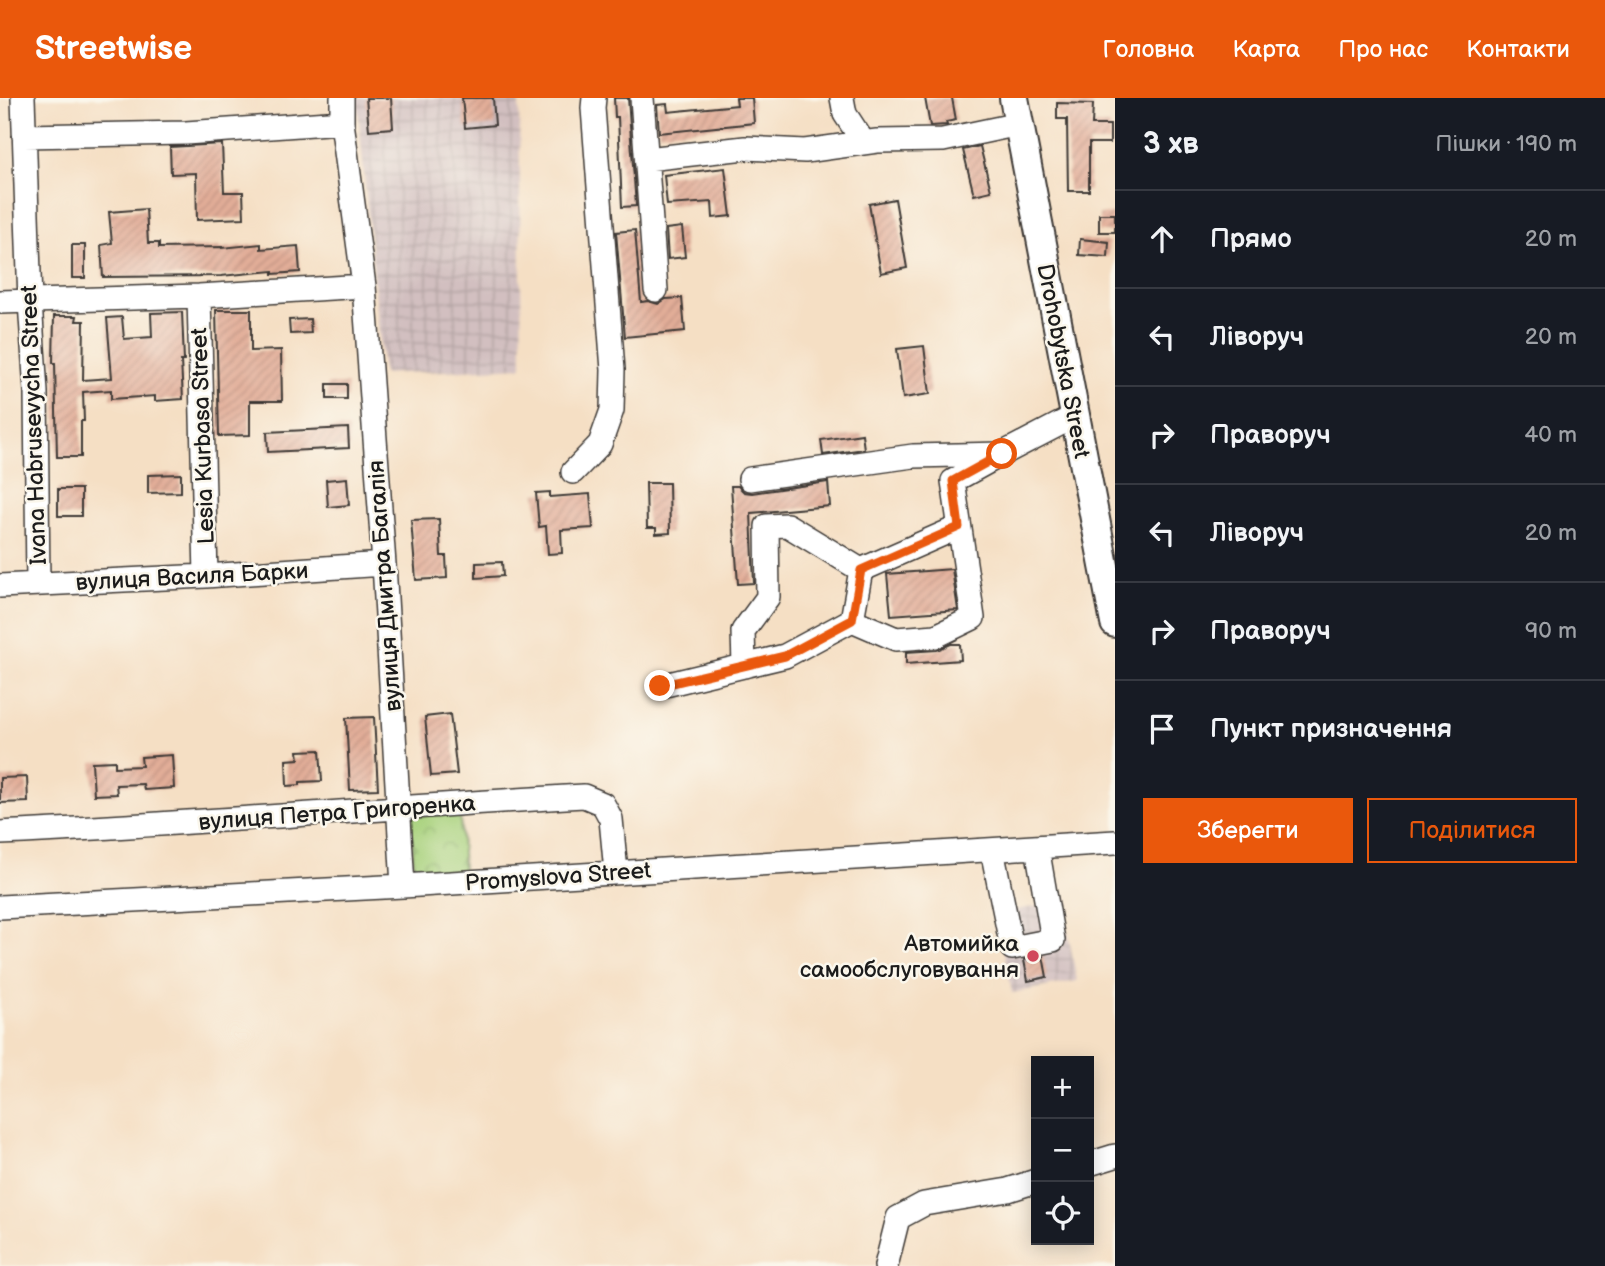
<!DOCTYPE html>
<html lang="uk">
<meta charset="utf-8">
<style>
:root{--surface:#171b24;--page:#242831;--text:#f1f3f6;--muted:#9ea1a6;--line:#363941;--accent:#ea580c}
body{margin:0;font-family:"Balsamiq Sans",sans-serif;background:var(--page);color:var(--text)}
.controls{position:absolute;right:21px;bottom:21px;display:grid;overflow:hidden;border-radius:0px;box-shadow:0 4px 18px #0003}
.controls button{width:63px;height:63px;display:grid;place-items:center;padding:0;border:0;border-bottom:2px solid var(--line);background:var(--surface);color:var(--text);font:35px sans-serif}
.stop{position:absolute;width:21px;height:21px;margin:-16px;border:5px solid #ea580c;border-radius:50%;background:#fff}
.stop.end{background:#ea580c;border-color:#fff;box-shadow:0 2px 7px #0008}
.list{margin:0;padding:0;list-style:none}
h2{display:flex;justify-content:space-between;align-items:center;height:91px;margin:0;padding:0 28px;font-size:30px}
h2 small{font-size:23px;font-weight:400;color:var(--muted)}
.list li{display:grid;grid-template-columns:46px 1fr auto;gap:21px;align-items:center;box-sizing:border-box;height:98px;padding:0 28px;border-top:2px solid var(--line)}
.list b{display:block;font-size:26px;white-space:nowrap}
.list em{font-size:23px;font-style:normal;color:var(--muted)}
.actions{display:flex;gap:14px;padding:21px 28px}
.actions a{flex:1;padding:16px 0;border:2px solid var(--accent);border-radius:0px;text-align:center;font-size:24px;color:var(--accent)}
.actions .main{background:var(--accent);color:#fff}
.icon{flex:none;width:38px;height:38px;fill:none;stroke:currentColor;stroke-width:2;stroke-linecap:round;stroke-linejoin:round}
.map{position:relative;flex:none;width:1115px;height:1168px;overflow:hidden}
header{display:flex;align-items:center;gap:42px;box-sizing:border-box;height:98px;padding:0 35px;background:var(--accent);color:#fff}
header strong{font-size:33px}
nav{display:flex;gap:38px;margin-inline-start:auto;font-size:24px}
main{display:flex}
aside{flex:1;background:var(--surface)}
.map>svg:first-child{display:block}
.industrial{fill:url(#industrial-grid)}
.park{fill:url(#park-crowns);stroke:#62764c;stroke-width:2}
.building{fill:url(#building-hatch)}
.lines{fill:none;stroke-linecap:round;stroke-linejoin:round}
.minor-casing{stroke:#3d3935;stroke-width:26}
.major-casing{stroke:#3d3935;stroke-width:32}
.minor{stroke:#fff;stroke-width:23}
.major{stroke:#fff;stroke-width:28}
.route{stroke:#ea580c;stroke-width:9}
.poi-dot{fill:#d1495b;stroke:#fbf7ec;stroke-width:2.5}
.labels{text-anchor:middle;stroke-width:5;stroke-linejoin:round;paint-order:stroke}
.street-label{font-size:23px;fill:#1c1c1c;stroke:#fbf7ec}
.poi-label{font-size:23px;fill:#1c1c1c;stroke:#fbf7ec;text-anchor:end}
</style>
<header>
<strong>Streetwise</strong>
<nav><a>Головна</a><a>Карта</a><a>Про нас</a><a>Контакти</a></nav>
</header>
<main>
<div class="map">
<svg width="1115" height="1168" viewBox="0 0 1115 1168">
<defs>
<pattern id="industrial-grid" width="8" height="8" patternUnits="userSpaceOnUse" patternTransform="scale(1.75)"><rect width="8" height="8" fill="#d2bfc0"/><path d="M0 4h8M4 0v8" fill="none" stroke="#b4a4a4"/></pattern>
<pattern id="park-crowns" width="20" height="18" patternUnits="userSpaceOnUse" patternTransform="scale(1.75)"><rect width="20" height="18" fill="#a7d17c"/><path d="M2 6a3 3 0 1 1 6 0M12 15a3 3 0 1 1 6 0" fill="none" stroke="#8fb36b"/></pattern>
<pattern id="building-hatch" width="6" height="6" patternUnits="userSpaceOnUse" patternTransform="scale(1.75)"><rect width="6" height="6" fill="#e2ad98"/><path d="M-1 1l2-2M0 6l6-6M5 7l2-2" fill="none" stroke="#c19482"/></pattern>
</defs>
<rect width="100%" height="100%" fill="#fbf7ec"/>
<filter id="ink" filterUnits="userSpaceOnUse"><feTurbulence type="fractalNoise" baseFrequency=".0143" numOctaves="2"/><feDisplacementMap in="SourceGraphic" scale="14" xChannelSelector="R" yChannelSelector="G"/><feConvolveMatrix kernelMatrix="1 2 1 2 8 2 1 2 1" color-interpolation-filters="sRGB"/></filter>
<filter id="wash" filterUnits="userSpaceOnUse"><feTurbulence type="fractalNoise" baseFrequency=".00686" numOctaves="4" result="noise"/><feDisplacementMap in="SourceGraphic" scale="28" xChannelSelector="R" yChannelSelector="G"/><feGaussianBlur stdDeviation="1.57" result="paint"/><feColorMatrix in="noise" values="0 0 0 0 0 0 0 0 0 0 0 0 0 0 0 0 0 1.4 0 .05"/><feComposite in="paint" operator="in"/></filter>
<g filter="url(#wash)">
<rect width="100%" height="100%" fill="#f5dfc4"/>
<path class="industrial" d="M 357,0 L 519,0 L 522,269 L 383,276 Z
M 1062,803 L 1077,883 L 1012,895 L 997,816 Z"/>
<path class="park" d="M 460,715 L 463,775 L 414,778 L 411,718 Z"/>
<g id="blocks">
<path class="building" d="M 366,0 L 391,0 L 393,30 L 369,32 Z
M 462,0 L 493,0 L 495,27 L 465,30 Z
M 614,0 L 628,0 L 636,108 L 622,109 L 618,19 L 615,19 Z
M 736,0 L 752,0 L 754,25 L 659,35 L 657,7 L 667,6 L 668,14 L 737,7 Z
M 925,0 L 952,0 L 956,22 L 946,24 L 947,27 L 930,28 Z
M 1057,5 L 1093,6 L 1092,27 L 1110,27 L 1110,45 L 1089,45 L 1089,93 L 1068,93 L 1067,21 L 1057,21 Z
M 222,46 L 224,94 L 243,94 L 244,120 L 197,122 L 196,75 L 171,76 L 170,49 Z
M 980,48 L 991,93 L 974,97 L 963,52 Z
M 725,70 L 731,118 L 713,120 L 712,104 L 667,107 L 664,77 Z
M 895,101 L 907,170 L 881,175 L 869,106 Z
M 146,111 L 148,145 L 159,145 L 159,150 L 222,149 L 222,150 L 261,146 L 261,151 L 298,148 L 300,174 L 273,176 L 273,173 L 221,178 L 103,179 L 101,147 L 112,145 L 109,114 Z
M 1099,116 L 1115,116 L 1115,134 L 1099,134 Z
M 682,129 L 685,159 L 668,161 L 666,131 Z
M 635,132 L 641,204 L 648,203 L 658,206 L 666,201 L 682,200 L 685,233 L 625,239 L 616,134 Z
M 1080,141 L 1109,144 L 1108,159 L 1079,157 Z
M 72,147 L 85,147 L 85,180 L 72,180 Z
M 216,212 L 251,212 L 251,253 L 281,252 L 282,303 L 250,303 L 250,337 L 219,338 Z
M 182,214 L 184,263 L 181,263 L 183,301 L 155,303 L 155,298 L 111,301 L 111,292 L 83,294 L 84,323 L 81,323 L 81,359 L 57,359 L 55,265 L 53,265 L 54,218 L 77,218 L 76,223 L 84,223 L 83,282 L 112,280 L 107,220 L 122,219 L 124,241 L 152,239 L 151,215 Z
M 310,221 L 311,235 L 290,236 L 289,222 Z
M 924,248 L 930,296 L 903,300 L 897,251 Z
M 327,286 L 347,286 L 347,301 L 327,301 Z
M 348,330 L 349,350 L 268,354 L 267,334 Z
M 862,336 L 864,351 L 823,357 L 821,342 Z
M 181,376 L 181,394 L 148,395 L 148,377 Z
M 347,380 L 349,407 L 328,409 L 326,382 Z
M 828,384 L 830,408 L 751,415 L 754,485 L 738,486 L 731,388 L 738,388 L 744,394 L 752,395 Z
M 646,385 L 669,385 L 670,435 L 656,436 L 656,430 L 647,430 Z
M 58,391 L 81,391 L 81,418 L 58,418 Z
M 550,394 L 550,399 L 590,396 L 593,430 L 561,432 L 562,455 L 548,456 L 546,428 L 539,429 L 536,395 Z
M 439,421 L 441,458 L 446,458 L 447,480 L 416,482 L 411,422 Z
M 502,464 L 503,478 L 476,480 L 476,465 Z
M 952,471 L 958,512 L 891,517 L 887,476 Z
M 951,546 L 960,546 L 961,562 L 906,566 L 906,554 L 937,552 Z
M 450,616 L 457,676 L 431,678 L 425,619 Z
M 374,619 L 378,691 L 350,692 L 346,620 Z
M 320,652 L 322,683 L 300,684 L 300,687 L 287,688 L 286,662 L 299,661 L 298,653 Z
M 172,657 L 174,690 L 144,692 L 143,686 L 116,687 L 117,696 L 94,697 L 92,664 L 115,663 L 115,669 L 142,668 L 141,659 Z
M 27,679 L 28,704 L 0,705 L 0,680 Z
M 1043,858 L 1047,879 L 1028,883 L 1024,862 Z"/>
</g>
</g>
<g filter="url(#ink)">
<use href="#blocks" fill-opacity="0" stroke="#3d3935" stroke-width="2"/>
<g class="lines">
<g class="minor-casing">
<path id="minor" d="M 23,0 L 30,204 L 36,294 L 38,486
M 342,0 L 342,24 L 364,188 L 384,466 L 403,788
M 642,0 L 656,192
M 842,0 L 845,16 L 864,45
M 24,38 L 186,35 L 342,24
M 647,61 L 745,50 L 805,53 L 877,43 L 943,42 L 1019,26
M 199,198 L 206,478
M 0,204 L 199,198 L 364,188
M 573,374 L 600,346 L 612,312 L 613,272 L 593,10 L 594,0
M 750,381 L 913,358 L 1002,356 L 1075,318
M 0,488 L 206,478 L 384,466
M 852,522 L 861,472 L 959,429
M 744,568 L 743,533 L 768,499 L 767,428 L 787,427 L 861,472
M 661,588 L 785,558 L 852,522 L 896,541 L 936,538 L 973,520 L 953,383 L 1002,356
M 0,735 C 195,726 389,709 584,698 L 603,706 L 611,721 L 616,774
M 992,752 L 1012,850 L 1053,842 L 1037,749
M 0,809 L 403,788 L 1115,744
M 1089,1066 L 1115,1058
M 886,1168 L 898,1120 L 924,1106 L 1008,1092 L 1036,1083"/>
</g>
<g class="major-casing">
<path id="major" d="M 1014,0 L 1115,525"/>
</g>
<use href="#minor" class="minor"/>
<use href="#major" class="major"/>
</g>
</g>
<g class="lines" filter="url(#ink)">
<path class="route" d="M 660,588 L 785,558 L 852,522 L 861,472 L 959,429 L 953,383 L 1002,356"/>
</g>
<circle class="poi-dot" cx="1033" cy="858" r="7"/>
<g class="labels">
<g class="street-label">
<text transform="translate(1064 263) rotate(79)" y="8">Drohobytska Street</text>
<text transform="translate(33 327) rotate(-92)" y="8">Ivana Habrusevycha Street</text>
<text transform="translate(202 338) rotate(-92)" y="8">Lesia Kurbasa Street</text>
<text transform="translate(192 478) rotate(-3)" y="8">вулиця Василя Барки</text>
<text transform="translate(384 488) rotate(-94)" y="8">вулиця Дмитра Багалія</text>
<text transform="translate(337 714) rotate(-4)" y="8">вулиця Петра Григоренка</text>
<text transform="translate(558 778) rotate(-4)" y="8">Promyslova Street</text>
</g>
<g class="poi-label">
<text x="1019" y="853">Автомийка<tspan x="1019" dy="26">самообслуговування</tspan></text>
</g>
</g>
</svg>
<div class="controls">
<button>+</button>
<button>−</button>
<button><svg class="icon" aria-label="locate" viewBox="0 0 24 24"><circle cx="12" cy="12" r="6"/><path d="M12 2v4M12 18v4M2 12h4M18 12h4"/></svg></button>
</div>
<div class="stop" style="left:1002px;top:356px"></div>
<div class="stop end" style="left:660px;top:588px"></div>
</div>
<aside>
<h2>3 хв<small>Пішки · 190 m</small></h2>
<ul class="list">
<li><svg class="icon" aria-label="ahead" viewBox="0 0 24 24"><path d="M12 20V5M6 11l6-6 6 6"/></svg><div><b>Прямо</b></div><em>20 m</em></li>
<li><svg class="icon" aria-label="left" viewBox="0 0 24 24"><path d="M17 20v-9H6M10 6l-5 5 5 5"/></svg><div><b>Ліворуч</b></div><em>20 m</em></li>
<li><svg class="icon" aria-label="right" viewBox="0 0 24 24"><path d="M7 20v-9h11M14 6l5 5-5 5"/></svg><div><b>Праворуч</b></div><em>40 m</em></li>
<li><svg class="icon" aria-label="left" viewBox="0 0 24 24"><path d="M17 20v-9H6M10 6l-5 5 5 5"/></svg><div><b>Ліворуч</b></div><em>20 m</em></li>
<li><svg class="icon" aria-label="right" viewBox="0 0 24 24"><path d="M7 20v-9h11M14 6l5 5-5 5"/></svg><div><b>Праворуч</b></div><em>90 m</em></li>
<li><svg class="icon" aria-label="arrive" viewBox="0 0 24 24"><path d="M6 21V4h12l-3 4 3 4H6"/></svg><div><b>Пункт призначення</b></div></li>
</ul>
<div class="actions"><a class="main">Зберегти</a><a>Поділитися</a></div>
</aside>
</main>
